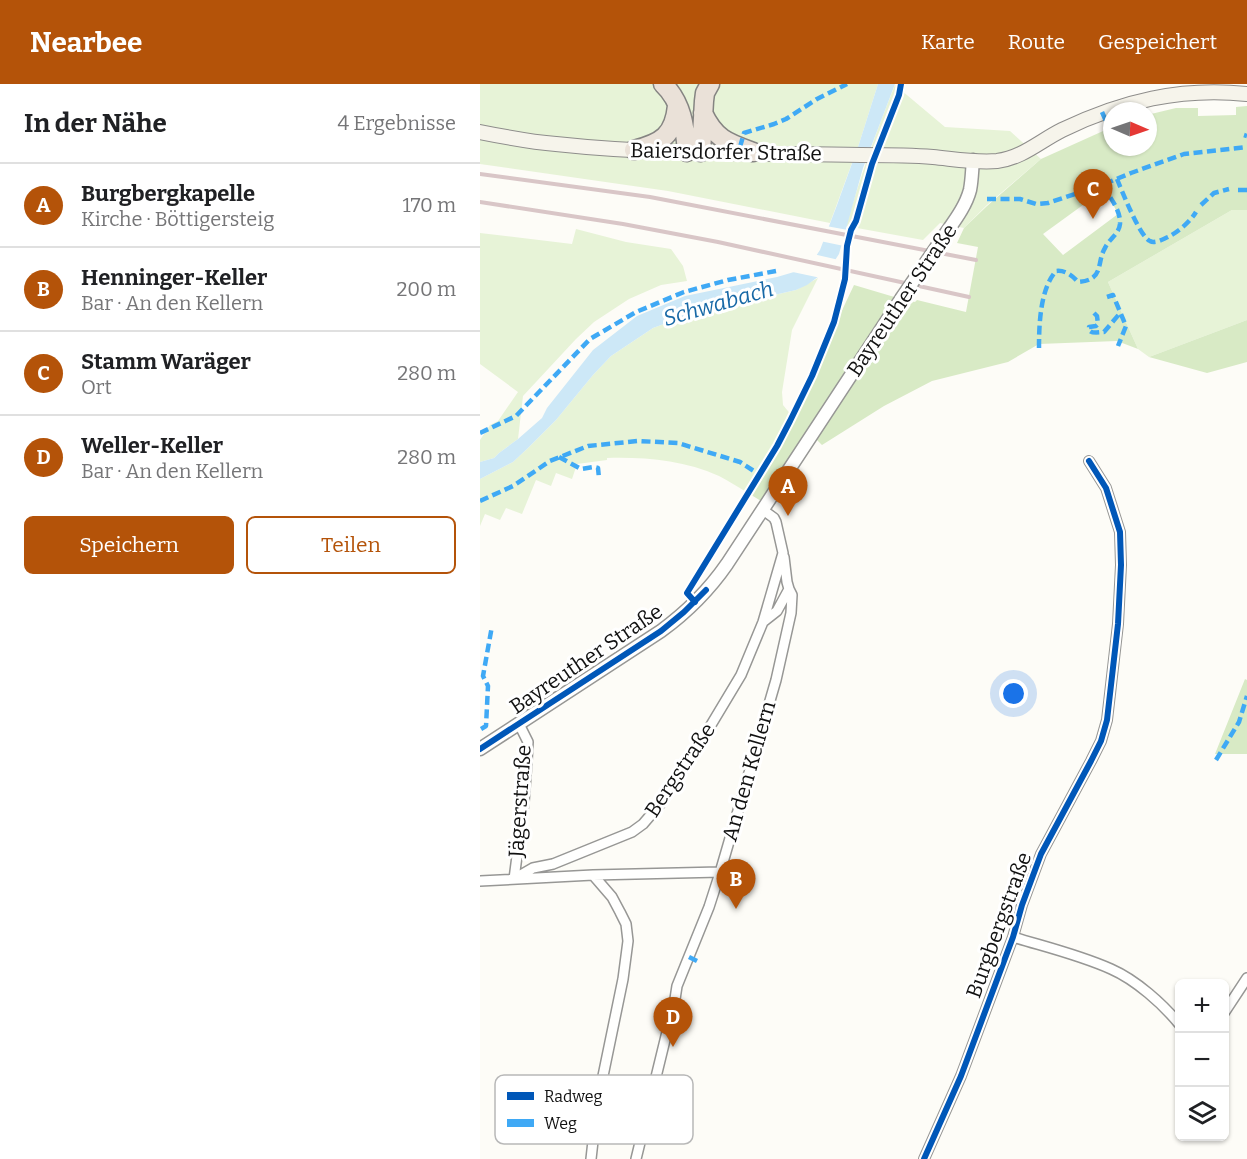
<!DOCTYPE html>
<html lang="de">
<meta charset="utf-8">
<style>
:root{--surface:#fff;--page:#f6f6f6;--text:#202124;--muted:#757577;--line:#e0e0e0;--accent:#b45309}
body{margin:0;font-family:Bitter,serif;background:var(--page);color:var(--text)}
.controls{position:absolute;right:18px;bottom:18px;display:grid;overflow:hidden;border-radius:9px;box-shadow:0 2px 4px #0004}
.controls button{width:54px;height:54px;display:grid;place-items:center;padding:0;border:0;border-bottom:2px solid var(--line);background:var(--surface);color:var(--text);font:30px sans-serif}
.compass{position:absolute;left:623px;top:18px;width:54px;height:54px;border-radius:50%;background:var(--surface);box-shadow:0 2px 4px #0004;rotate:92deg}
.you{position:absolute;left:534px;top:610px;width:21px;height:21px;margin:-15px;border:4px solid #fff;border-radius:50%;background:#1a73e8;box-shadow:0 0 0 9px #1a73e833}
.badge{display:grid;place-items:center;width:39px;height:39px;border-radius:50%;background:var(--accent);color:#fff;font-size:20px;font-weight:700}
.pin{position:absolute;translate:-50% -50px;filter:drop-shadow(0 2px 3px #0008)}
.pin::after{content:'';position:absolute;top:32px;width:21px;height:18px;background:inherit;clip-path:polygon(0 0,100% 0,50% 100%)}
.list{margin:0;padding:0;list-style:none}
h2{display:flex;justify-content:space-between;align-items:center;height:78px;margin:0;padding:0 24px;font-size:26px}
h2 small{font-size:20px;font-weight:400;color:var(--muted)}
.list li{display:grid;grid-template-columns:39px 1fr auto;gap:18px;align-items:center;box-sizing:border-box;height:84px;padding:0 24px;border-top:2px solid var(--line)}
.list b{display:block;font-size:22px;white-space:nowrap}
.list p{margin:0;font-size:20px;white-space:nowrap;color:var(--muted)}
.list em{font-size:20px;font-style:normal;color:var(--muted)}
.actions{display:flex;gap:12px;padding:18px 24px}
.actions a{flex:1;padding:14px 0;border:2px solid var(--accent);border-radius:9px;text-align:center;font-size:21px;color:var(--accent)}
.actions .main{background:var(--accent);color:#fff}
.icon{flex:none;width:33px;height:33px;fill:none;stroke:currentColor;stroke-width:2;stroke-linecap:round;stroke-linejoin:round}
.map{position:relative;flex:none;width:767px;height:1075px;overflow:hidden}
header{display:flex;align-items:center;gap:36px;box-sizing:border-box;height:84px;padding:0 30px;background:var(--accent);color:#fff}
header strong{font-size:28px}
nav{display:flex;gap:33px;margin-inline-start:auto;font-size:21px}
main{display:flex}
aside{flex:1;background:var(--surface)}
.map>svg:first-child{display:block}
.green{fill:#e7f3d7}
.forest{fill:#d8eac5;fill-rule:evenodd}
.water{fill:#cde8f7}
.pier{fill:#fdfcf7}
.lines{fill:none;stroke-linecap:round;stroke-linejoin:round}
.minor-casing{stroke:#979795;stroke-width:12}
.tertiary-casing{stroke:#979795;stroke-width:15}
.secondary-casing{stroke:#8e8d8b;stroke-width:16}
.motorway-casing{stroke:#858482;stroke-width:21}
.minor{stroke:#fffffe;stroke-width:9}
.tertiary{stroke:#fffffe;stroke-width:12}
.secondary{stroke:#f6f4eb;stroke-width:14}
.motorway{stroke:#eae1d8;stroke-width:18}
.rail{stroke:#d9c6c7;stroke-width:4}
.tertiary-bridge-casing{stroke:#979795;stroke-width:15;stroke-linecap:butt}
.tertiary-bridge{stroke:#fffffe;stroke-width:12}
.quiet{stroke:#3fa9f5;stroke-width:4.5;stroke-dasharray:9 4.5;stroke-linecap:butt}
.cycleway-casing{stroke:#fff;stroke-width:10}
.cycleway{stroke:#0057b8;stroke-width:6}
.labels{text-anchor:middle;stroke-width:6;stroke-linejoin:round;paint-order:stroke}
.street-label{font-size:21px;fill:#111;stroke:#fff}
.water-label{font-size:22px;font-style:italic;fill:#1768a6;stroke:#fff}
.key{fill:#fff;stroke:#b8b8b8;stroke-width:1.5}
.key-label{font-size:16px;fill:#111}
</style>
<header>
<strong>Nearbee</strong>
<nav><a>Karte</a><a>Route</a><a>Gespeichert</a></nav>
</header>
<main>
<aside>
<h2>In der Nähe<small>4 Ergebnisse</small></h2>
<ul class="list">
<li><span class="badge">A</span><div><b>Burgbergkapelle</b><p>Kirche · Böttigersteig</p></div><em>170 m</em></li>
<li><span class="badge">B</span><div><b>Henninger-Keller</b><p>Bar · An den Kellern</p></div><em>200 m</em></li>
<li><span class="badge">C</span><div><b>Stamm Waräger</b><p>Ort</p></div><em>280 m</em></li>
<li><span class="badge">D</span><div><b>Weller-Keller</b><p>Bar · An den Kellern</p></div><em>280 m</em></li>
</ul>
<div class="actions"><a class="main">Speichern</a><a>Teilen</a></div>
</aside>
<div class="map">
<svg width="767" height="1075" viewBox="0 0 767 1075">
<rect width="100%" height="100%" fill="#fdfcf7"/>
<path class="green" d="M 0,0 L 398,0 L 379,60 L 350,139 L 188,107 L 0,80 Z
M 415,1 L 465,43 L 530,47 L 561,75 L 507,121 L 484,144 L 460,139 L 443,156 L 366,142 C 380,94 396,48 415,1 Z
M 752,126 L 767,126 L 767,236 L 669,273 L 658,265 L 628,198 Z
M 96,145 L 146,158 L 191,165 L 203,182 L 207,197 L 181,201 L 149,215 L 114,238 L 96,255 L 43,312 L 38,355 L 19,369 L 14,374 L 0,378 L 0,356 L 10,341 L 18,337 L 38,308 L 0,280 L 0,149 L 92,160 Z
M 338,194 L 312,246 L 302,308 L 303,321 L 312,332 L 268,409 C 258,403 249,397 239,392 C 203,376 165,373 127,374 L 127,376 L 97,380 L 92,395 L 76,389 L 71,402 L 56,396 L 42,430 L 26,424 L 20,436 L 5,430 L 0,442 L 0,395 L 33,378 L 48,364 L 76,336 L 113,291 L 131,272 L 173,244 L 211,230 L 316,206 Z"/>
<path class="forest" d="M 767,22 L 767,126 L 752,126 L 628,198 L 658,265 L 637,257 L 559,260 L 528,278 L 452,297 L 404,322 L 342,361 L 328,347 L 281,417 L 268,409 L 312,332 L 374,201 L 411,212 L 435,218 L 437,216 L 486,228 L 498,163 L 477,159 L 484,144 L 507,122 L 561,75 L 632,43 L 632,63 L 668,63 L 668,32 L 671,30 L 696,24 L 718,24 L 718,32 L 756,31 L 756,23 ZM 625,105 L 638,130 L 583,171 L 563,150 Z
M 767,236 L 767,278 L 727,289 L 669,273 Z
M 765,595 L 767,596 L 767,670 L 735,670 Z"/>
<path class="water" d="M 398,0 L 415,0 L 383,84 L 359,170 L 350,184 L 327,201 L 316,206 L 211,230 L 173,244 L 131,272 L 113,291 L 76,336 L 48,364 L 33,378 L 0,395 L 0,378 L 14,374 L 19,369 L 38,355 L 62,334 L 67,324 L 113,266 L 157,232 L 205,212 L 297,193 L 314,188 L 332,178 L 340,166 L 357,121 L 379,60 Z"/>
<path class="pier" d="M 346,142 L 368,146 L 364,162 L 340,157 Z
M 333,170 L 359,176 L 352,186 L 341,194 L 308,187 L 330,176 Z"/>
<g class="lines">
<g class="minor-casing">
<path id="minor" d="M 283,538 L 297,527 L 309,505 L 307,498 L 304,473
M 34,795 L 53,784 L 73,780 L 152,748 L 163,740 L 181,719 L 228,646 L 261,591 L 283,538 L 303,469 L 296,438 L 294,434 L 283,426
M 34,795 L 44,718 L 47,677 L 48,658 L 39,640
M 0,797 L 113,791 L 240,788
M 533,853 C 566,863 600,871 631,885 C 656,896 683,920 700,941
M 744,929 L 767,894
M 111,1075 L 117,1021 L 143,895 L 148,857 L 146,840 L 140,828 L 132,813 L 113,791
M 156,1075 L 195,915 L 197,902 L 229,823 L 239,792 L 296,596 L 311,529 L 312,511 L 309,505
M 444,1075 L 481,992 L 533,853 L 542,821 L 561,770 L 611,677 L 621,657 L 627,636 L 638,540 L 641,481 L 640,448 L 626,404 L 609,377"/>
</g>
<g class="tertiary-casing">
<path id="tertiary" d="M 460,158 C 471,141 485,125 490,106 C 492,96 492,86 493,76
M 0,665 L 181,547 C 207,528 229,506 247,480 L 421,215"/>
</g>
<g class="secondary-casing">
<path id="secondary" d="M 0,48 C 25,53 51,58 76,60 C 177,71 280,69 381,71 C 405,71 429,71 453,73 C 474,75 496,79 517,77 C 542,74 560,57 582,46 C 642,17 701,3 767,10"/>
</g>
<g class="motorway-casing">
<path id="motorway" d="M 183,0 C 202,18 205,43 207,68
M 223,29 C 235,55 248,59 273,68
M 154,66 C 182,59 194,51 197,22
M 221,68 L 224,17 L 225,9 L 230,0"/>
</g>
<use href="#minor" class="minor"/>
<use href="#tertiary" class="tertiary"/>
<use href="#secondary" class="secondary"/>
<use href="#motorway" class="motorway"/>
<path class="rail" d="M 0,90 L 170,113 L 496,176
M 0,118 L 143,140 L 238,158 L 489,213"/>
<g class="tertiary-bridge-casing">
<path id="tertiary-bridge" d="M 421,215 L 460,158"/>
</g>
<use href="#tertiary-bridge" class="tertiary-bridge"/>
<path class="quiet" d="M 622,28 L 626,37
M 764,51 L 767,52
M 260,63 L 264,49 L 294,40 L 306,35 L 337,15 L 367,0
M 637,95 C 642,107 660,153 670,157 C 675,160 683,155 688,153 C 698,148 710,138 716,128
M 758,106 L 767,106
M 507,115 L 540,115 L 556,120 L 568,119 L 622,101 L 651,89 L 704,70 L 767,63
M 721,121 L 734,109 L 749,105
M 627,213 L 633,211 L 646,242 L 638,262
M 614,229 L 617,232 L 618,240 L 616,242 L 609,243 L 609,246 C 612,250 619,248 624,248 L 641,228
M 559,264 C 559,241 560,205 576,187 C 585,186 592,191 598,198 C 625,196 616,179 625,164 C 629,155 639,150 640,140 C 641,126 629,112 622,101
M 0,349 L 36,332 L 110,255 L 156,228 L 204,208 L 248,196 L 296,187
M 79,373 L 101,385 L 114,383 L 118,384 L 119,394
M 0,417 L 33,402 L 70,377 L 108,362 L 158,357 L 198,359 L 260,378 L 280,391
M 1,645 L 6,642 L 8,602 L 3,592 L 12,542
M 736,676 L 759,638 L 767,612
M 209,873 L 217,877
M 189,941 L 196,942"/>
<g class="cycleway-casing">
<path id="cycleway" d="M 215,518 L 207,509 L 297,362 L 310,337 L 332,292 L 354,238 L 365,195 L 367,162 L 371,146 L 376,137 L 392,80 L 419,11 L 421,0
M 0,665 L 181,547 L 204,528 L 226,506
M 444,1075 L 481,992 L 533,853 L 542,821 L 561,770 L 611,677 L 621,657 L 627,636 L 638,540 L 641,481 L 640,448 L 626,404 L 609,377"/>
</g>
<use href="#cycleway" class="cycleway"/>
</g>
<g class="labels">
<g class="street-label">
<text transform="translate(246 68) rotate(1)" y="7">Baiersdorfer Straße</text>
<text transform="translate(422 216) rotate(-56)" y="7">Bayreuther Straße</text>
<text transform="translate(106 575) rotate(-34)" y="7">Bayreuther Straße</text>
<text transform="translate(200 686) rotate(-56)" y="7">Bergstraße</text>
<text transform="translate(269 687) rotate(-74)" y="7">An den Kellern</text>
<text transform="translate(40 717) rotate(-86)" y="7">Jägerstraße</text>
<text transform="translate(519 841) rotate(-70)" y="7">Burgbergstraße</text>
</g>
<g class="water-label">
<text transform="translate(238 219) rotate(-16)" y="8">Schwabach</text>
</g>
</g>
<rect x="15" y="991" width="198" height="69" rx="9" class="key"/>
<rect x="27" y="1008" width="27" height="8" fill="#0057b8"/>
<rect x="27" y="1035" width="27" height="8" fill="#3fa9f5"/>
<g class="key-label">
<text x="64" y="1018">Radweg</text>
<text x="64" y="1045">Weg</text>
</g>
</svg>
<div class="controls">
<button>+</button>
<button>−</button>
<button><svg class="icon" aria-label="layers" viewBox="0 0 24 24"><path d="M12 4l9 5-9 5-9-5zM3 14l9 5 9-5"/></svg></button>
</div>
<svg class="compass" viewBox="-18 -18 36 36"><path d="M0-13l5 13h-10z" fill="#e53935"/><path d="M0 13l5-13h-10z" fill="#757577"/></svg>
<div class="you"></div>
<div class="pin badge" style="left:308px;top:432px">A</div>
<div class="pin badge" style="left:256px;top:825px">B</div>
<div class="pin badge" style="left:613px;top:135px">C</div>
<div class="pin badge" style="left:193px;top:963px">D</div>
</div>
</main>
